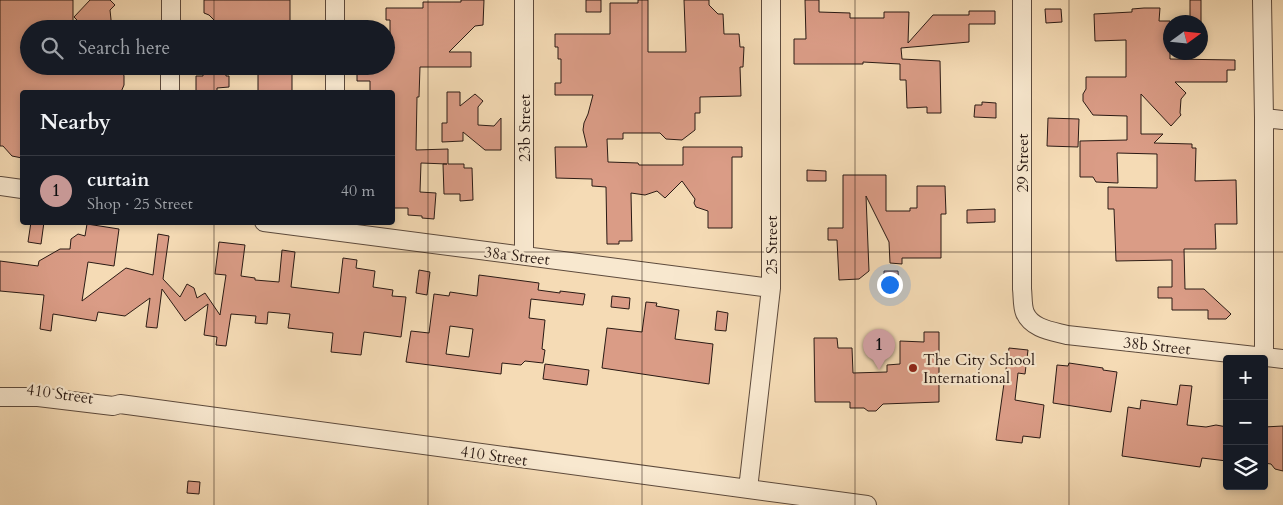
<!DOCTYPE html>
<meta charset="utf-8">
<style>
:root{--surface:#171b24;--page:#20242c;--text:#f1f3f6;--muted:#9ea1a6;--line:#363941;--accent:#c59692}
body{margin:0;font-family:Cardo,serif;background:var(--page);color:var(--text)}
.controls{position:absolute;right:15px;bottom:15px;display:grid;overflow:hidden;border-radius:5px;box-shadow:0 2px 8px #0003}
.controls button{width:45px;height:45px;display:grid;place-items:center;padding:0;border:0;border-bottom:1px solid var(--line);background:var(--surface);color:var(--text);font:25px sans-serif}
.compass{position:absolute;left:1163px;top:15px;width:45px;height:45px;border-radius:50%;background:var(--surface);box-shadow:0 2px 8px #0003;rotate:75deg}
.you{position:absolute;left:889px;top:284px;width:18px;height:18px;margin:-12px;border:4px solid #fff;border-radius:50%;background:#1a73e8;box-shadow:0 0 0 8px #1a73e833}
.badge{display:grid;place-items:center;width:32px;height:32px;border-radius:50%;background:var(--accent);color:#111;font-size:16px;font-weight:700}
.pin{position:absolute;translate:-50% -41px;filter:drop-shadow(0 1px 2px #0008)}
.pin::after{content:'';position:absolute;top:26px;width:18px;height:15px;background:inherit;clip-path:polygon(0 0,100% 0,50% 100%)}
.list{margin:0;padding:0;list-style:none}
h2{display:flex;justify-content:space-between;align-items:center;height:65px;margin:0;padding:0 20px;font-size:21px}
h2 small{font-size:16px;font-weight:400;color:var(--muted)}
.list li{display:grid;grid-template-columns:32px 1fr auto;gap:15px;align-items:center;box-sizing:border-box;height:70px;padding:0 20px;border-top:1px solid var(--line)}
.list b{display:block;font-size:19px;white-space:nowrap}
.list p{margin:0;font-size:16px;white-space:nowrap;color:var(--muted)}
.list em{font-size:16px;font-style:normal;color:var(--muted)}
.icon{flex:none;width:28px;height:28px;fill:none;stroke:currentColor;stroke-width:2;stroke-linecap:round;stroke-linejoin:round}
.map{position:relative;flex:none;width:1283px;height:505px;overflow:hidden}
.search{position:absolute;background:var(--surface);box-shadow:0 2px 8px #0003;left:20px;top:20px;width:375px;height:55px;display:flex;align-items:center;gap:12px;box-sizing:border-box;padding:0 18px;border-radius:28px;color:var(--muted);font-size:19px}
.panel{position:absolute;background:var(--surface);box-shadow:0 2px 8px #0003;left:20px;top:90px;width:375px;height:135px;border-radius:5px}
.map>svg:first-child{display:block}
.building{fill:#da9c86;stroke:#2a1a14;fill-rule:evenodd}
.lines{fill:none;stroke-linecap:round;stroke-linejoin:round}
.minor-casing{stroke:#5d4a3c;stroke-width:20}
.minor{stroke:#f8e8cf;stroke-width:18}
.grid{fill:none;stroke:#2a1a14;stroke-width:1;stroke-opacity:0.55}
.poi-dot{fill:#8f2418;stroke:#f8e8cf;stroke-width:2}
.labels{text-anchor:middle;stroke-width:4.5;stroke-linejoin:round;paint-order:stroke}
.street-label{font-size:16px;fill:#2a1a14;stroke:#f8e8cf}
.poi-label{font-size:16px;fill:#2a1a14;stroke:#f8e8cf;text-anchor:start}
</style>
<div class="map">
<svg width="1283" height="505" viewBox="0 0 1283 505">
<rect width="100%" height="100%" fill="#f5dbb5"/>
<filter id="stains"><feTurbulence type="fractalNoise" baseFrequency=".004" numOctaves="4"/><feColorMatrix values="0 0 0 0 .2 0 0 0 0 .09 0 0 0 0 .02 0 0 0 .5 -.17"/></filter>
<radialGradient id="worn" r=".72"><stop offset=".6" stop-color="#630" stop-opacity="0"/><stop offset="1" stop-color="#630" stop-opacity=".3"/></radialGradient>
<path class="building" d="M 0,0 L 73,0 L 73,21 L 63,22 L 63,29 L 29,29 L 29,66 L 119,66 L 122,69 L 124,76 L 124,85 L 121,92 L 22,92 L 22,158 L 12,156 L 3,146 L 0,146 Z
M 90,0 L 110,0 L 115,5 L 110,10 L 112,29 L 86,29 L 74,17 Z
M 204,0 L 290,0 L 290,29 L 220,29 L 217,23 L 209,15 L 204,13 Z
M 461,0 L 484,0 L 483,25 L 475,26 L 449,52 L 471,52 L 471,67 L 420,67 L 419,97 L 417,97 L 416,150 L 448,149 L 448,164 L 464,164 L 464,168 L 472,168 L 473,200 L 460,201 L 460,194 L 444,194 L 443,164 L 447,164 L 421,163 L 420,192 L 436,193 L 434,219 L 422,218 L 422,216 L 408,215 L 408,208 L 392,208 L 392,92 L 370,92 L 370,81 L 357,81 L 357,66 L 386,66 L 386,56 L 390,56 L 390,20 L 386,20 L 386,8 L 423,8 L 423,2 L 461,2 Z
M 586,0 L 601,0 L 601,12 L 586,12 Z
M 638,0 L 648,0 L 648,52 L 686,52 L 684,0 L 709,0 L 709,5 L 718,14 L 723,14 L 724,34 L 739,34 L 740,47 L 744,47 L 743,67 L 740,67 L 741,96 L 700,97 L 700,113 L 695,113 L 695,130 L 682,140 L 666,139 L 660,133 L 623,133 L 623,139 L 607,139 L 608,162 L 638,163 L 639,165 L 683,165 L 683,147 L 742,147 L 742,157 L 732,157 L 732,228 L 708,228 L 708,211 L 696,207 L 694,203 L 695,199 L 682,181 L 665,198 L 657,191 L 645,195 L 631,193 L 632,241 L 619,241 L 619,244 L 607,244 L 606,187 L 592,186 L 592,179 L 556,178 L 555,147 L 587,147 L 583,130 L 584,123 L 588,114 L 593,95 L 555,95 L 555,83 L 561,83 L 561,59 L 558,59 L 558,47 L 555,47 L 555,34 L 610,34 L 610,3 L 638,3 Z
M 805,0 L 819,0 L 819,12 L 850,13 L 850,18 L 884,18 L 884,12 L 909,12 L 908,43 L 933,15 L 969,15 L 969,11 L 995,11 L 995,24 L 969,24 L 969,42 L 901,48 L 902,59 L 940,61 L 941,113 L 927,113 L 927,107 L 907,108 L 906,80 L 900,80 L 900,64 L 863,62 L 863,64 L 794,64 L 794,39 L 806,39 Z
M 1190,0 L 1201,0 L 1201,22 L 1190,22 Z
M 1144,8 L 1160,8 L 1159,21 L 1170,21 L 1170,59 L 1235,60 L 1235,70 L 1227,70 L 1227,82 L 1175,82 L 1186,93 L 1181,99 L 1180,113 L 1181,115 L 1171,126 L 1141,94 L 1141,134 L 1163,134 L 1154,143 L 1192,144 L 1192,148 L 1196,148 L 1195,181 L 1236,180 L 1237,224 L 1215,224 L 1216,249 L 1184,249 L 1185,289 L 1204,289 L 1231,314 L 1226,319 L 1208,319 L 1208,310 L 1172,310 L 1172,298 L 1158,298 L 1158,287 L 1172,287 L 1172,260 L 1116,261 L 1114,209 L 1108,209 L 1108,187 L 1157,188 L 1157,154 L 1117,153 L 1118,183 L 1096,182 L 1093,177 L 1080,177 L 1080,141 L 1127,140 L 1127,116 L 1093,115 L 1083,101 L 1083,94 L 1086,89 L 1086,77 L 1126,77 L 1126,40 L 1095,41 L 1094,14 L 1132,12 L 1132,9 Z
M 1045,9 L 1061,9 L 1062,22 L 1046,23 Z
M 203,66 L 225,66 L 226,76 L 229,76 L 229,87 L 217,88 L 217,92 L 196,92 L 196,76 L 203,76 Z
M 258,66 L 292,66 L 292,92 L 258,92 Z
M 447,92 L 460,92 L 460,106 L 475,94 L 483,101 L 478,107 L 478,125 L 494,126 L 501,118 L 501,150 L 485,150 L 463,132 L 463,141 L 442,142 L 442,123 L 447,123 Z
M 982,102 L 996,103 L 996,118 L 974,117 L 975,105 L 982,105 Z
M 1048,118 L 1079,119 L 1078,147 L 1047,146 Z
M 807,170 L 826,171 L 826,181 L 807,181 Z
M 843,175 L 886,175 L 886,211 L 910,211 L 910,208 L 917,208 L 917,186 L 945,186 L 946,214 L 941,214 L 941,258 L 902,258 L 902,264 L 890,263 L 889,242 L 866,196 L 869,271 L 859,279 L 839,280 L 837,240 L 828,240 L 828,228 L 843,228 Z
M 995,209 L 995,222 L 967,223 L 967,210 Z
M 31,222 L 44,222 L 41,244 L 28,242 Z
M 87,224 L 119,229 L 114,266 L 88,262 L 82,301 L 126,268 L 153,275 L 158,234 L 169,236 L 163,279 L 180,297 L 187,284 L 194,288 L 197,298 L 205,293 L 220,315 L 226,275 L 215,274 L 219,242 L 245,245 L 241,276 L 255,278 L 255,280 L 279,282 L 282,250 L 295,252 L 291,287 L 339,293 L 343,258 L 357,260 L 356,268 L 375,271 L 373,287 L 393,290 L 392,296 L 406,297 L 401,337 L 364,332 L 361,355 L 331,352 L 333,333 L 288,328 L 290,314 L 268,312 L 267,324 L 255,323 L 256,316 L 231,314 L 226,346 L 216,345 L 217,337 L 204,335 L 208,304 L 185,321 L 162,289 L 157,328 L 146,327 L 150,298 L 125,316 L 98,312 L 96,321 L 53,314 L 51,331 L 40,329 L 44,295 L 0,291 L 0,261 L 38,266 L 39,261 L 60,249 L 70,249 L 71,239 L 78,234 L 85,236 Z
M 419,270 L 430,272 L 427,295 L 416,293 Z
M 884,271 L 898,271 L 899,286 L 884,286 Z
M 479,275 L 539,283 L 538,290 L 560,293 L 560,291 L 585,294 L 583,305 L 531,299 L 529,318 L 545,320 L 542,349 L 545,350 L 543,363 L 525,361 L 521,365 L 502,363 L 501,374 L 406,362 L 411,331 L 429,333 L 434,294 L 449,296 L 450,292 L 477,296 ZM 450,326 L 473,329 L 469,357 L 446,354 Z
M 612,296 L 630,298 L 629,309 L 611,307 Z
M 646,302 L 657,303 L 656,306 L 679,310 L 675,339 L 713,344 L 709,384 L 602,368 L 607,328 L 642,332 Z
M 717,311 L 728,313 L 726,331 L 715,330 Z
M 924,332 L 939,332 L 939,402 L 883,404 L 876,411 L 868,411 L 864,408 L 850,408 L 850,402 L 815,402 L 814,338 L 837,338 L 838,348 L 852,348 L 853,373 L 887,372 L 887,365 L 900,364 L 900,341 L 924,342 Z
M 1009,348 L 1028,350 L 1025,374 L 1018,373 L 1015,400 L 1044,405 L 1040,438 L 1023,436 L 1022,443 L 996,440 Z
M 1069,363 L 1103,368 L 1103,370 L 1117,372 L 1111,412 L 1053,403 L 1057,365 L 1068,366 Z
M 545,364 L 589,370 L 587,385 L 543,379 Z
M 1180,385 L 1192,386 L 1187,425 L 1206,427 L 1216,425 L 1227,427 L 1227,461 L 1202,458 L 1200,467 L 1122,456 L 1128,407 L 1140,409 L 1141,400 L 1177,405 Z
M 1283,426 L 1283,471 L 1275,469 L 1271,464 L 1264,463 L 1264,427 Z
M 188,481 L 200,482 L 199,494 L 187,493 Z"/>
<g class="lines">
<g class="minor-casing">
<path id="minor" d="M 1022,0 L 1022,289 C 1023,296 1022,306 1025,313 C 1032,329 1052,331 1067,335 L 1283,359
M 1262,0 L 1264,118 L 1264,357
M 171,29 L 171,0
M 335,29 L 335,0
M 170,92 L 170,66
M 335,92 L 335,66
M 1264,118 L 1283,120
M 0,186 L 22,189
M 264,222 L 771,288
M 524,255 L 524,0
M 0,397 L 38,397 L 113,406 L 120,404 L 867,505
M 748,489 L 771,288 L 771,0"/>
</g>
<use href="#minor" class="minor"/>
</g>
<path class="grid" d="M 214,0 L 214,29M 428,0 L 428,505M 642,0 L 642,505M 855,0 L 855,505M 1069,0 L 1069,505M 214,66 L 214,92M 214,222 L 214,505M 0,252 L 1283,252"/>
<circle class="poi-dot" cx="913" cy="368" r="5"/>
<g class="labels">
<g class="street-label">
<text transform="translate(524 128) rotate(-90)" y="6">23b Street</text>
<text transform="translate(1022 163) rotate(-90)" y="6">29 Street</text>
<text transform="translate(771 245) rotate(-90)" y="6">25 Street</text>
<text transform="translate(517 255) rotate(7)" y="6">38a Street</text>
<text transform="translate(1157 345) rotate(6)" y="6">38b Street</text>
<text transform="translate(60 393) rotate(8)" y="6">410 Street</text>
<text transform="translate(494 455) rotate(8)" y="6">410 Street</text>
</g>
<g class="poi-label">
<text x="923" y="365">The City School<tspan x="923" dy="18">International</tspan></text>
</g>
</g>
<rect width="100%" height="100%" filter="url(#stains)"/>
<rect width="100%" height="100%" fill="url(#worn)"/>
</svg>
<div class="controls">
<button>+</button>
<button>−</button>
<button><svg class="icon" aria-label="layers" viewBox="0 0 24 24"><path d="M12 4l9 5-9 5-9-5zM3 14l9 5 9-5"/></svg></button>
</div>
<svg class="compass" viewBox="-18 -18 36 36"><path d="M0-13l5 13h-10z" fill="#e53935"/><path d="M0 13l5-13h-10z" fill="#9ea1a6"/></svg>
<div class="you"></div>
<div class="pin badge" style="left:879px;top:370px">1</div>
<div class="search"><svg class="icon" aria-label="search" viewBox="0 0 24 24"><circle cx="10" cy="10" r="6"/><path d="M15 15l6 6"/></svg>Search here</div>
<section class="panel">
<h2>Nearby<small></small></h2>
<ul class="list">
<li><span class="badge">1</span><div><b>curtain</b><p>Shop · 25 Street</p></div><em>40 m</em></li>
</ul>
</section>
</div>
